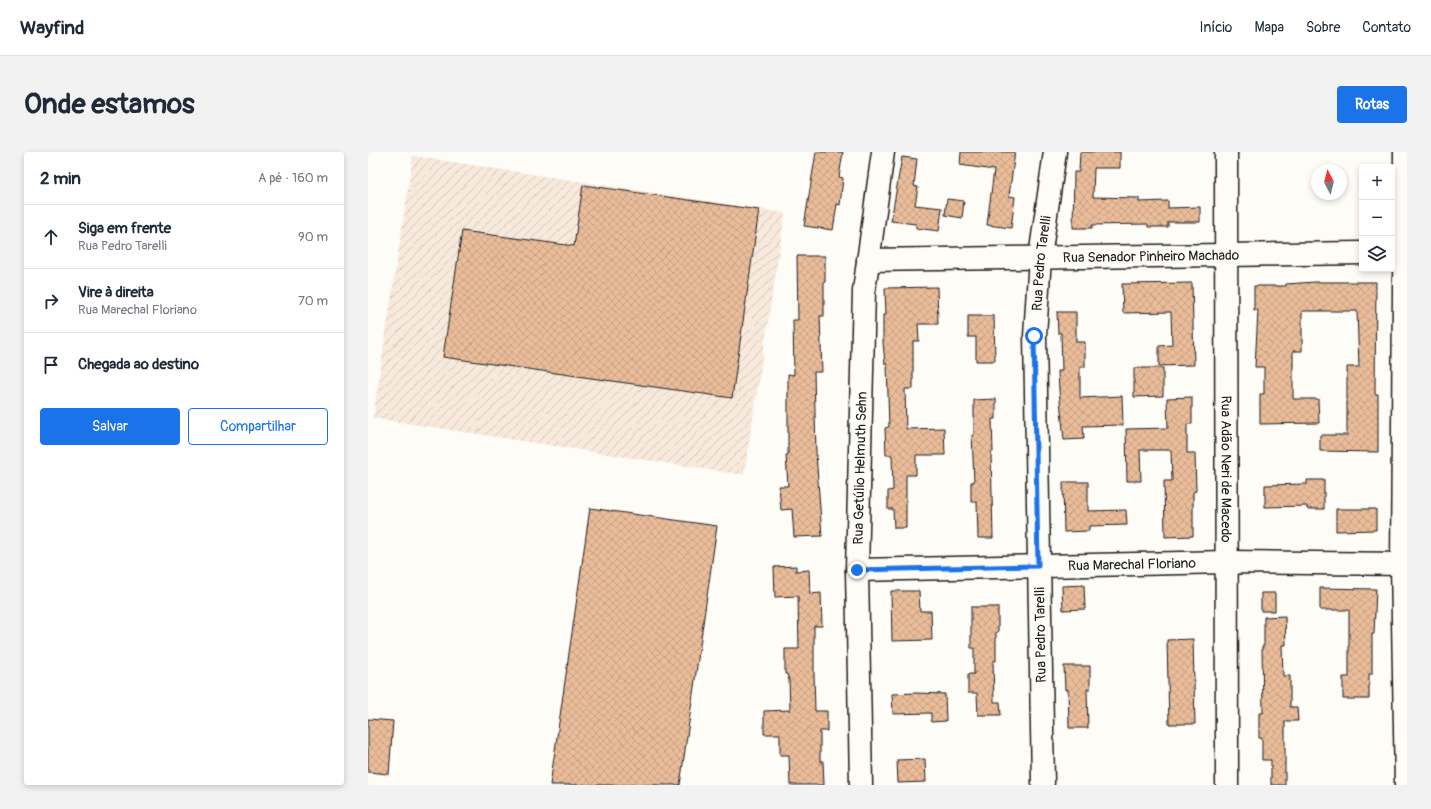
<!DOCTYPE html>
<html lang="pt">
<meta charset="utf-8">
<style>
:root{--surface:#fff;--page:#f2f2f3;--text:#1f2937;--muted:#747a83;--line:#e0e1e3;--accent:#1a73e8}
body{margin:0;font-family:Pangolin,sans-serif;background:var(--page);color:var(--text)}
.controls{position:absolute;right:12px;top:12px;display:grid;overflow:hidden;border-radius:4px;box-shadow:0 2px 6px #0003}
.controls button{width:36px;height:36px;display:grid;place-items:center;padding:0;border:0;border-bottom:1px solid var(--line);background:var(--surface);color:var(--text);font:20px sans-serif}
.compass{position:absolute;left:943px;top:12px;width:36px;height:36px;border-radius:50%;background:var(--surface);box-shadow:0 2px 6px #0003;rotate:353deg}
.stop{position:absolute;width:12px;height:12px;margin:-9px;border:3px solid #1a73e8;border-radius:50%;background:#fff}
.stop.end{background:#1a73e8;border-color:#fff;box-shadow:0 1px 4px #0008}
.list{margin:0;padding:0;list-style:none}
h2{display:flex;justify-content:space-between;align-items:center;height:52px;margin:0;padding:0 16px;font-size:17px}
h2 small{font-size:13px;font-weight:400;color:var(--muted)}
.list li{display:grid;grid-template-columns:26px 1fr auto;gap:12px;align-items:center;box-sizing:border-box;height:64px;padding:0 16px;border-top:1px solid var(--line)}
.list b{display:block;font-size:15px;white-space:nowrap}
.list p{margin:0;font-size:13px;white-space:nowrap;color:var(--muted)}
.list em{font-size:13px;font-style:normal;color:var(--muted)}
.actions{display:flex;gap:8px;padding:12px 16px}
.actions a{flex:1;padding:9px 0;border:1px solid var(--accent);border-radius:4px;text-align:center;font-size:14px;color:var(--accent)}
.actions .main{background:var(--accent);color:#fff}
.icon{flex:none;width:22px;height:22px;fill:none;stroke:currentColor;stroke-width:2;stroke-linecap:round;stroke-linejoin:round}
.map{position:relative;flex:none;width:1039px;height:633px;overflow:hidden;border-radius:4px}
header{display:flex;align-items:center;gap:24px;box-sizing:border-box;height:56px;padding:0 20px;background:var(--surface);border-bottom:1px solid var(--line)}
header strong{font-size:19px}
nav{display:flex;gap:22px;margin-inline-start:auto;font-size:14px}
.intro{display:flex;align-items:center;justify-content:space-between;box-sizing:border-box;height:96px;padding:0 24px}
h1{margin:0;font-size:28px}
.button{padding:10px 18px;border-radius:4px;background:var(--accent);color:#fff;font-size:14px;font-weight:700}
main{display:flex;gap:24px;padding:0 24px}
aside{flex:1;background:var(--surface);border-radius:4px;box-shadow:0 2px 6px #0003}
.map>svg:first-child{display:block}
.industrial{fill:url(#industrial-furrows)}
.building{fill:url(#building-cross-hatch);stroke:#1c1c1c}
.lines{fill:none;stroke-linecap:round;stroke-linejoin:round}
.minor-casing{stroke:#1c1c1c;stroke-width:25}
.minor{stroke:#fdfcf7;stroke-width:22}
.route{stroke:#1a73e8;stroke-width:5}
.labels{text-anchor:middle;stroke-width:3;stroke-linejoin:round;paint-order:stroke}
.street-label{font-size:14px;fill:#1c1c1c;stroke:#fdfcf7}
</style>
<header>
<strong>Wayfind</strong>
<nav><a>Início</a><a>Mapa</a><a>Sobre</a><a>Contato</a></nav>
</header>
<div class="intro"><h1>Onde estamos</h1><a class="button">Rotas</a></div>
<main>
<aside>
<h2>2 min<small>A pé · 160 m</small></h2>
<ul class="list">
<li><svg class="icon" aria-label="ahead" viewBox="0 0 24 24"><path d="M12 20V5M6 11l6-6 6 6"/></svg><div><b>Siga em frente</b><p>Rua Pedro Tarelli</p></div><em>90 m</em></li>
<li><svg class="icon" aria-label="right" viewBox="0 0 24 24"><path d="M7 20v-9h11M14 6l5 5-5 5"/></svg><div><b>Vire à direita</b><p>Rua Marechal Floriano</p></div><em>70 m</em></li>
<li><svg class="icon" aria-label="arrive" viewBox="0 0 24 24"><path d="M6 21V4h12l-3 4 3 4H6"/></svg><div><b>Chegada ao destino</b></div></li>
</ul>
<div class="actions"><a class="main">Salvar</a><a>Compartilhar</a></div>
</aside>
<div class="map">
<svg width="1039" height="633" viewBox="0 0 1039 633">
<defs>
<pattern id="industrial-furrows" width="10" height="10" patternUnits="userSpaceOnUse"><rect width="10" height="10" fill="#f7e9db"/><path d="M-1 1l2-2M0 10L10 0M9 11l2-2" fill="none" stroke="#d3c7bb"/></pattern>
<pattern id="building-cross-hatch" width="8" height="8" patternUnits="userSpaceOnUse"><rect width="8" height="8" fill="#eabc9a"/><path d="M0 0l8 8M0 8l8-8" fill="none" stroke="#c8a184"/></pattern>
</defs>
<rect width="100%" height="100%" fill="#fdfcf7"/>
<filter id="ink" filterUnits="userSpaceOnUse"><feTurbulence type="fractalNoise" baseFrequency=".025" numOctaves="2"/><feDisplacementMap in="SourceGraphic" scale="8" xChannelSelector="R" yChannelSelector="G"/><feConvolveMatrix kernelMatrix="1 2 1 2 8 2 1 2 1" color-interpolation-filters="sRGB"/></filter>
<g filter="url(#ink)">
<path class="industrial" d="M 45,4 L 417,61 L 376,323 L 5,266 Z"/>
<path class="building" d="M 448,0 L 475,0 L 471,25 L 475,26 L 472,53 L 469,52 L 465,78 L 436,74 Z
M 593,0 L 647,0 L 641,44 L 647,45 L 643,76 L 619,73 L 626,18 L 592,13 Z
M 712,0 L 752,0 L 752,16 L 726,16 L 725,45 L 771,46 L 771,50 L 800,49 L 800,56 L 832,55 L 832,70 L 800,70 L 800,75 L 780,75 L 780,72 L 724,73 L 724,76 L 705,76 L 706,20 L 711,20 Z
M 534,5 L 549,7 L 546,34 L 550,35 L 547,53 L 574,56 L 571,79 L 548,76 L 548,72 L 523,69 Z
M 215,33 L 391,58 L 364,246 L 75,205 L 94,79 L 206,94 Z
M 579,47 L 596,49 L 594,66 L 577,63 Z
M 429,104 L 457,104 L 457,130 L 456,130 L 456,164 L 452,164 L 454,220 L 446,220 L 448,301 L 454,384 L 426,385 L 424,357 L 413,358 L 411,334 L 420,334 L 418,303 L 420,303 L 420,222 L 426,223 L 425,168 L 430,168 Z
M 948,130 L 1008,130 L 1007,242 L 1010,242 L 1010,300 L 952,299 L 952,283 L 979,283 L 979,215 L 991,215 L 989,159 L 934,159 L 934,199 L 925,199 L 925,247 L 950,247 L 951,271 L 892,272 L 892,242 L 896,242 L 896,215 L 887,215 L 890,158 L 886,158 L 886,134 L 918,134 L 918,132 Z
M 824,131 L 826,213 L 791,214 L 791,194 L 804,193 L 803,160 L 755,161 L 754,132 Z
M 569,135 L 570,172 L 550,172 L 551,189 L 545,189 L 545,237 L 537,237 L 538,277 L 576,276 L 577,303 L 548,303 L 548,323 L 538,323 L 538,376 L 526,376 L 525,357 L 520,357 L 520,339 L 525,338 L 524,303 L 518,303 L 517,276 L 521,275 L 519,212 L 517,212 L 515,190 L 515,163 L 518,163 L 517,136 Z
M 689,160 L 708,160 L 708,190 L 717,190 L 717,215 L 712,215 L 712,246 L 754,244 L 755,273 L 715,274 L 716,287 L 696,288 L 691,238 L 690,219 L 694,219 L 693,181 L 690,181 Z
M 600,164 L 626,164 L 627,209 L 608,209 L 608,185 L 600,185 Z
M 766,216 L 795,216 L 795,244 L 766,245 Z
M 824,245 L 824,272 L 819,272 L 819,301 L 827,301 L 828,339 L 825,340 L 825,384 L 797,385 L 796,329 L 804,329 L 803,298 L 772,298 L 773,329 L 759,329 L 758,277 L 800,276 L 799,246 Z
M 628,247 L 628,267 L 624,267 L 625,300 L 623,300 L 625,386 L 610,386 L 609,350 L 603,350 L 603,330 L 606,330 L 604,283 L 606,283 L 606,248 Z
M 939,328 L 956,328 L 956,357 L 939,357 L 939,354 L 897,355 L 897,333 L 939,332 Z
M 695,330 L 720,330 L 720,359 L 758,358 L 759,373 L 721,374 L 721,379 L 696,380 Z
M 222,356 L 349,374 L 312,633 L 182,633 Z
M 968,357 L 1008,357 L 1008,378 L 968,379 Z
M 428,414 L 428,419 L 441,418 L 442,442 L 453,441 L 454,474 L 446,474 L 446,521 L 447,559 L 459,559 L 459,579 L 452,579 L 452,609 L 455,609 L 456,633 L 422,633 L 421,603 L 412,603 L 412,582 L 396,582 L 396,559 L 422,558 L 421,528 L 419,522 L 417,522 L 417,497 L 431,497 L 430,444 L 407,445 L 406,415 Z
M 716,433 L 717,457 L 695,458 L 694,434 Z
M 952,436 L 1008,437 L 1006,482 L 1004,482 L 1004,522 L 1001,522 L 1001,547 L 975,547 L 975,525 L 981,525 L 981,458 L 952,458 Z
M 523,439 L 551,439 L 552,459 L 563,459 L 564,488 L 524,489 Z
M 893,441 L 907,441 L 907,459 L 893,459 Z
M 603,455 L 630,455 L 630,480 L 628,480 L 628,509 L 625,509 L 626,550 L 632,550 L 633,563 L 610,563 L 609,541 L 600,541 L 600,522 L 606,522 L 606,496 L 603,496 Z
M 917,464 L 918,493 L 914,493 L 915,524 L 922,524 L 922,555 L 929,555 L 930,569 L 917,569 L 917,633 L 903,633 L 903,608 L 894,608 L 894,586 L 891,586 L 891,561 L 895,561 L 894,494 L 896,494 L 896,465 Z
M 825,487 L 827,572 L 801,572 L 799,488 Z
M 696,514 L 722,514 L 722,537 L 719,537 L 720,576 L 701,576 L 700,537 L 697,538 Z
M 548,541 L 577,542 L 578,569 L 563,570 L 563,561 L 525,562 L 524,542 Z
M 0,567 L 25,569 L 21,622 L 0,620 Z
M 557,607 L 558,630 L 530,631 L 529,608 Z"/>
<g class="lines">
<g class="minor-casing">
<g id="minor">
<path id="s1" d="M 858,0 L 859,633"/>
<path d="M 1037,0 L 1034,412 L 1038,633"/>
<path id="s2" d="M 500,108 L 994,101"/>
<path id="s3" d="M 489,418 L 859,410 L 1039,412"/>
<path id="s4" d="M 675,631 L 667,184 L 672,105 L 687,0"/>
<path id="s5" d="M 493,633 L 489,418 L 496,139 L 515,0"/>
</g>
</g>
<use href="#minor" class="minor"/>
</g>
</g>
<g class="lines" filter="url(#ink)">
<path class="route" d="M 489,418 L 670,414 L 666,184"/>
</g>
<g class="labels">
<g class="street-label">
<text dy="5" stroke="none"><textPath href="#s2" startOffset="283">Rua Senador Pinheiro Machado</textPath></text>
<text dy="5" stroke="none"><textPath href="#s4" startOffset="520">Rua Pedro Tarelli</textPath></text>
<text dy="5" stroke="none"><textPath href="#s5" startOffset="317">Rua Getúlio Helmuth Sehn</textPath></text>
<text dy="5" stroke="none"><textPath href="#s1" startOffset="317">Rua Adão Neri de Macedo</textPath></text>
<text dy="5" stroke="none"><textPath href="#s3" startOffset="275">Rua Marechal Floriano</textPath></text>
<text transform="translate(672 483) rotate(-91)" y="5">Rua Pedro Tarelli</text>
</g>
</g>
</svg>
<div class="controls">
<button>+</button>
<button>−</button>
<button><svg class="icon" aria-label="layers" viewBox="0 0 24 24"><path d="M12 4l9 5-9 5-9-5zM3 14l9 5 9-5"/></svg></button>
</div>
<svg class="compass" viewBox="-18 -18 36 36"><path d="M0-13l5 13h-10z" fill="#e53935"/><path d="M0 13l5-13h-10z" fill="#747a83"/></svg>
<div class="stop" style="left:666px;top:184px"></div>
<div class="stop end" style="left:489px;top:418px"></div>
</div>
</main>
